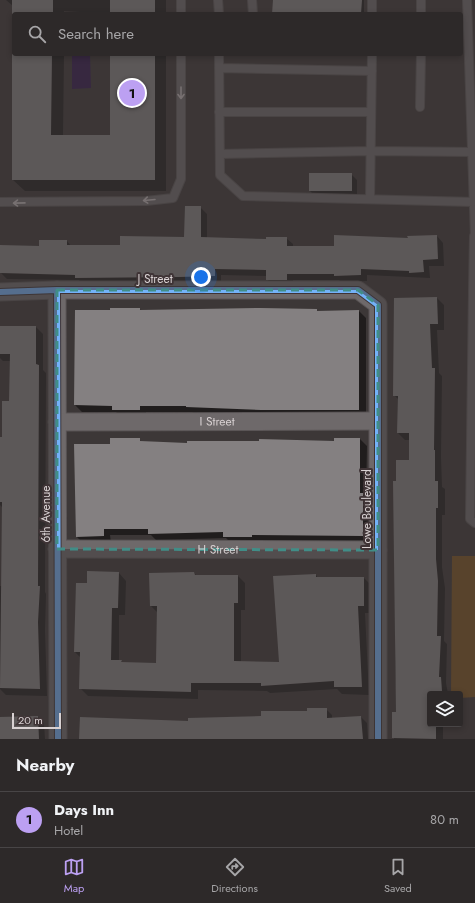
<!DOCTYPE html>
<style>
:root{--surface:#2d2929;--page:#353131;--text:#f1f3f6;--muted:#a7a6a8;--line:#484546;--accent:#bca0f2}
body{margin:0;font-family:Jost,sans-serif;background:var(--page);color:var(--text)}
.controls{position:absolute;right:12px;bottom:12px;display:grid;overflow:hidden;border-radius:4px;box-shadow:0 2px 6px #0003}
.controls button{width:36px;height:36px;display:grid;place-items:center;padding:0;border:0;border-bottom:1px solid var(--line);background:var(--surface);color:var(--text);font:20px sans-serif}
.scale{position:absolute;left:12px;bottom:10px;width:49px;box-sizing:border-box;padding-left:4px;border:2px solid #d8d1d2;border-top:0;font-size:11px;line-height:14px;white-space:nowrap;color:#d8d1d2;-webkit-text-stroke:3px #3f3436;paint-order:stroke}
.you{position:absolute;left:201px;top:277px;width:14px;height:14px;margin:-10px;border:3px solid #fff;border-radius:50%;background:#1a73e8;box-shadow:0 0 0 6px #1a73e833}
.badge{display:grid;place-items:center;width:26px;height:26px;border-radius:50%;background:var(--accent);color:#111;font-size:13px;font-weight:700}
.pin{position:absolute;translate:-50% -50%;border:2px solid #fff;box-shadow:0 1px 4px #0006}
.list{margin:0;padding:0;list-style:none}
h2{display:flex;justify-content:space-between;align-items:center;height:52px;margin:0;padding:0 16px;font-size:17px}
h2 small{font-size:13px;font-weight:400;color:var(--muted)}
.list li{display:grid;grid-template-columns:26px 1fr auto;gap:12px;align-items:center;box-sizing:border-box;height:56px;padding:0 16px;border-top:1px solid var(--line)}
.list b{display:block;font-size:15px;white-space:nowrap}
.list p{margin:0;font-size:13px;white-space:nowrap;color:var(--muted)}
.list em{font-size:13px;font-style:normal;color:var(--muted)}
.icon{flex:none;width:22px;height:22px;fill:none;stroke:currentColor;stroke-width:2;stroke-linecap:round;stroke-linejoin:round}
.map{position:relative;flex:none;width:475px;height:739px;overflow:hidden}
.search{position:absolute;background:var(--surface);box-shadow:0 2px 6px #0003;left:12px;right:12px;top:12px;height:44px;display:flex;align-items:center;gap:10px;box-sizing:border-box;padding:0 14px;border-radius:4px;color:var(--muted);font-size:15px}
.sheet{height:108px;background:var(--surface)}
nav{display:flex;justify-content:space-around;align-items:center;box-sizing:border-box;height:56px;border-top:1px solid var(--line);background:var(--surface);font-size:11px;color:var(--muted)}
nav a{display:grid;justify-items:center;gap:2px}
nav .on{color:var(--accent)}
.map>svg:first-child{display:block}
.green{fill:#7a5220}
.water{fill:#32184c}
.shadow{fill:#0007}
.building{fill:#848081}
.lines{fill:none;stroke-linecap:round;stroke-linejoin:round}
.service-casing{stroke:#5a5556;stroke-width:10}
.minor-casing{stroke:#5a5556;stroke-width:19}
.service{stroke:#6e696a;stroke-width:8}
.minor{stroke:#6e696a;stroke-width:17}
.cycleway-casing{stroke:#3f3436;stroke-width:8}
.cycleway{stroke:#73b2f8;stroke-width:6}
.oneway{stroke:#beb7b8}
.marked{fill:none;stroke:#418d87;stroke-width:3;stroke-dasharray:8 5;stroke-linejoin:round}
.labels{text-anchor:middle;stroke-width:4;stroke-linejoin:round;paint-order:stroke}
.street-label{font-size:12px;fill:#d8d1d2;stroke:#3f3436}
</style>
<div class="map">
<svg width="475" height="739" viewBox="0 0 475 739">
<rect width="100%" height="100%" fill="#3c3737"/>
<path class="green" d="M 452,556 L 475,556 L 475,697 L 460,698 L 460,694 L 451,694 Z"/>
<path class="water" d="M 72,54 L 90,54 L 91,88 L 72,89 Z"/>
<path class="shadow" d="M 6,0 L 166,0 L 166,14 L 111,14 L 64,11 L 64,14 L 14,14 L 14,54 L 64,54 L 63,136 L 111,136 L 111,54 L 166,54 L 166,191 L 25,191 L 13,180 L 13,6 Z
M 274,0 L 364,0 L 364,14 L 273,14 Z
M 351,174 L 357,180 L 357,197 L 316,197 L 310,191 Z
M 200,207 L 207,214 L 207,238 L 267,240 L 286,238 L 293,244 L 293,247 L 335,247 L 437,236 L 443,243 L 444,266 L 429,266 L 430,278 L 367,275 L 367,281 L 341,282 L 339,280 L 293,280 L 293,286 L 273,286 L 267,279 L 267,276 L 221,275 L 221,282 L 82,284 L 79,280 L 7,279 L 1,273 L 40,247 L 67,241 L 71,246 L 121,246 L 185,238 Z
M 437,298 L 444,305 L 444,330 L 437,330 L 439,373 L 442,376 L 441,457 L 442,487 L 445,489 L 445,515 L 442,515 L 442,567 L 445,588 L 444,641 L 447,644 L 446,683 L 448,694 L 430,694 L 430,724 L 443,724 L 443,739 L 394,739 L 397,713 L 395,662 L 397,482 L 410,461 L 410,440 L 405,440 L 398,433 L 399,400 L 394,395 Z
M 139,309 L 142,311 L 359,311 L 366,318 L 366,416 L 194,414 L 192,412 L 146,412 L 146,416 L 120,416 L 116,412 L 82,412 L 75,405 L 76,311 Z
M 0,327 L 36,327 L 43,334 L 43,370 L 46,373 L 45,592 L 46,594 L 45,630 L 47,696 L 6,695 L 0,689 L 0,586 L 3,586 L 3,508 L 0,505 L 0,438 L 3,438 L 10,402 L 11,361 L 3,361 L 0,358 Z
M 360,439 L 367,446 L 366,498 L 370,501 L 370,542 L 231,543 L 226,538 L 156,540 L 151,535 L 110,535 L 111,543 L 84,544 L 77,537 L 111,445 L 139,440 L 142,442 L 188,444 L 335,442 Z
M 119,573 L 126,581 L 125,615 L 119,615 L 119,661 L 123,663 L 157,664 L 158,613 L 151,606 L 194,573 L 197,576 L 238,576 L 245,583 L 245,610 L 241,610 L 241,662 L 280,663 L 316,575 L 318,578 L 364,578 L 371,585 L 371,613 L 365,613 L 369,695 L 342,694 L 337,689 L 270,693 L 267,691 L 198,690 L 198,699 L 88,696 L 80,688 L 81,658 L 75,652 L 88,584 Z
M 326,709 L 332,715 L 332,719 L 361,717 L 367,723 L 368,739 L 80,739 L 189,722 L 262,717 Z
M 38,717 L 44,723 L 45,739 L 0,739 Z"/>
<path class="building" d="M 12,0 L 53,0 L 53,14 L 12,14 Z
M 110,0 L 155,0 L 155,14 L 110,14 Z
M 273,0 L 362,0 L 361,14 L 272,14 Z
M 12,54 L 52,54 L 51,135 L 110,135 L 110,54 L 155,54 L 155,180 L 12,180 Z
M 309,173 L 352,173 L 352,191 L 309,191 Z
M 185,206 L 201,206 L 201,237 L 266,239 L 266,237 L 287,237 L 287,246 L 334,246 L 334,235 L 408,238 L 407,236 L 437,235 L 438,259 L 423,260 L 424,272 L 409,273 L 409,271 L 361,269 L 361,275 L 334,276 L 334,274 L 287,274 L 287,280 L 266,280 L 266,270 L 215,269 L 215,276 L 179,277 L 75,278 L 75,275 L 0,273 L 0,245 L 39,246 L 39,240 L 67,240 L 67,245 L 120,245 L 120,236 L 184,237 Z
M 437,297 L 438,324 L 430,324 L 432,368 L 435,368 L 434,450 L 435,450 L 435,481 L 438,481 L 438,508 L 436,508 L 436,559 L 438,581 L 437,636 L 441,636 L 439,677 L 441,677 L 442,691 L 430,692 L 430,724 L 436,724 L 436,739 L 392,738 L 392,712 L 396,712 L 393,481 L 396,481 L 396,460 L 409,460 L 409,433 L 397,433 L 398,396 L 393,396 L 394,298 Z
M 110,308 L 140,308 L 140,310 L 261,308 L 317,309 L 317,311 L 359,310 L 359,410 L 261,410 L 186,407 L 186,406 L 140,406 L 140,410 L 112,410 L 112,406 L 74,405 L 75,310 L 110,310 Z
M 0,326 L 36,326 L 36,364 L 39,365 L 38,586 L 40,586 L 38,622 L 40,689 L 0,688 L 2,502 L 0,502 L 0,437 L 2,437 L 2,401 L 9,401 L 10,354 L 0,354 Z
M 110,438 L 140,438 L 140,441 L 187,443 L 187,441 L 259,441 L 259,439 L 334,441 L 334,438 L 360,438 L 360,493 L 363,493 L 363,536 L 252,535 L 252,537 L 223,537 L 223,532 L 148,534 L 148,529 L 104,529 L 104,536 L 76,537 L 74,444 L 110,444 Z
M 87,571 L 119,572 L 118,608 L 112,608 L 111,660 L 122,660 L 121,662 L 156,663 L 157,606 L 150,606 L 149,573 L 194,572 L 195,575 L 238,575 L 238,603 L 234,603 L 234,661 L 279,662 L 273,576 L 316,574 L 316,577 L 364,577 L 364,606 L 358,606 L 362,687 L 334,687 L 334,681 L 261,686 L 261,683 L 191,683 L 191,692 L 79,689 L 80,652 L 74,652 L 76,583 L 87,583 Z
M 307,708 L 327,708 L 327,718 L 361,716 L 363,739 L 79,739 L 80,717 L 188,721 L 188,718 L 261,716 L 261,711 L 307,711 Z
M 38,716 L 39,739 L 0,739 L 0,717 Z"/>
<g class="lines">
<g class="service-casing">
<path id="service" d="M 218,0 L 219,14
M 252,0 L 253,14
M 467,0 L 475,237
M 181,14 L 181,0
M 372,14 L 372,0
M 421,14 L 421,0
M 219,54 L 220,175 L 243,196 L 473,202
M 219,68 L 372,71
M 420,107 L 421,54
M 219,112 L 371,112
M 220,154 L 371,151 L 472,152
M 370,199 L 372,54
M 0,202 L 146,201 L 173,198 L 181,179 L 181,54
M 474,236 L 473,292 L 475,292
M 473,292 L 470,519 L 475,523"/>
</g>
<g class="minor-casing">
<g id="minor">
<path d="M 57,290 L 58,739"/>
<path d="M 0,292 L 57,290 L 358,290 L 378,305 L 378,739"/>
<path id="s1" d="M 57,422 L 377,421"/>
<path id="s2" d="M 57,549 L 378,550"/>
</g>
</g>
<use href="#service" class="service"/>
<use href="#minor" class="minor"/>
<g class="cycleway-casing">
<path id="cycleway" d="M 57,290 L 58,739
M 0,292 L 57,290 L 358,290 L 378,305 L 378,739"/>
</g>
<use href="#cycleway" class="cycleway"/>
</g>
<defs><path id="oneway-shaft" d="M-6 0H5M1.5-3L5.5 0L1.5 3" fill="none" stroke-width="1.6" stroke-linecap="round" stroke-linejoin="round"/></defs>
<g class="oneway">
<use href="#oneway-shaft" transform="translate(181 93) rotate(90)"/>
<use href="#oneway-shaft" transform="translate(149 200) rotate(175)"/>
<use href="#oneway-shaft" transform="translate(19 203) rotate(179)"/>
</g>
<path d="M0 0H475V739H0ZM 57,290 L 358,290 L 378,305 L 378,550 L 57,549 Z" fill="#3c3737" fill-opacity=".55" fill-rule="evenodd"/>
<path class="marked" d="M 57,290 L 358,290 L 378,305 L 378,550 L 57,549 Z"/>
<g class="labels">
<g class="street-label">
<text x="155" y="283">J Street</text>
<text dy="4" stroke="none"><textPath href="#s1" startOffset="160">I Street</textPath></text>
<text transform="translate(367 509) rotate(-90)" y="4">Lowe Boulevard</text>
<text transform="translate(46 514) rotate(-90)" y="4">6th Avenue</text>
<text dy="4" stroke="none"><textPath href="#s2" startOffset="161">H Street</textPath></text>
</g>
</g>
</svg>
<div class="controls">
<button><svg class="icon" aria-label="layers" viewBox="0 0 24 24"><path d="M12 4l9 5-9 5-9-5zM3 14l9 5 9-5"/></svg></button>
</div>
<div class="scale">20 m</div>
<div class="you"></div>
<div class="pin badge" style="left:132px;top:93px">1</div>
<div class="search"><svg class="icon" aria-label="search" viewBox="0 0 24 24"><circle cx="10" cy="10" r="6"/><path d="M15 15l6 6"/></svg>Search here</div>
</div>
<section class="sheet">
<h2>Nearby<small></small></h2>
<ul class="list">
<li><span class="badge">1</span><div><b>Days Inn</b><p>Hotel</p></div><em>80 m</em></li>
</ul>
</section>
<nav>
<a class="on"><svg class="icon" aria-label="map" viewBox="0 0 24 24"><path d="M3 6l6-2 6 2 6-2v14l-6 2-6-2-6 2zM9 4v14M15 6v14"/></svg>Map</a>
<a><svg class="icon" aria-label="directions" viewBox="0 0 24 24"><path d="M12 3l9 9-9 9-9-9zM9 14v-3h6M13 9l2 2-2 2"/></svg>Directions</a>
<a><svg class="icon" aria-label="saved" viewBox="0 0 24 24"><path d="M7 4h10v16l-5-4-5 4z"/></svg>Saved</a>
</nav>
